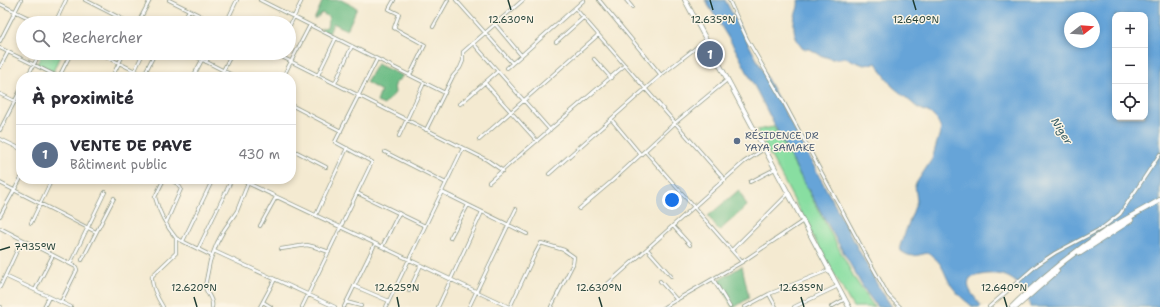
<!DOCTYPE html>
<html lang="fr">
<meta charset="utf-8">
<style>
:root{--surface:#fff;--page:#f7f7f7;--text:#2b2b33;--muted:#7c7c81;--line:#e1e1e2;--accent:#1a73e8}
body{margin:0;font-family:"Shantell Sans",sans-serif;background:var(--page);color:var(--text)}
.controls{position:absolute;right:12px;top:12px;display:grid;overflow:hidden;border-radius:8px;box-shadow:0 2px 6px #0003}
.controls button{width:36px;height:36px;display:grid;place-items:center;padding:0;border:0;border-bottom:1px solid var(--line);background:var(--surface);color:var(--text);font:20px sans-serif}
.compass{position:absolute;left:1064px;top:12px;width:36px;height:36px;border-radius:50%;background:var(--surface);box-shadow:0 2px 6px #0003;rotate:73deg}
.you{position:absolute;left:672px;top:200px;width:14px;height:14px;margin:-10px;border:3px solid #fff;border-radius:50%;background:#1a73e8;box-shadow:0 0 0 6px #1a73e833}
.badge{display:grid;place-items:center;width:26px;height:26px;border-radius:50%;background:var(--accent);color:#fff;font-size:13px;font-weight:700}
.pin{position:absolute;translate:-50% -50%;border:2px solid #fff;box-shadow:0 1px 4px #0006}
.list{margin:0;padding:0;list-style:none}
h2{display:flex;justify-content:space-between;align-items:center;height:52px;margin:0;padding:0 16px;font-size:17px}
h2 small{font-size:13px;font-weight:400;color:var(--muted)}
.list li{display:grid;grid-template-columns:26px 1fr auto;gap:12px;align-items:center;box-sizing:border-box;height:60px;padding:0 16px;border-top:1px solid var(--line)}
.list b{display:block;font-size:15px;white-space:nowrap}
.list p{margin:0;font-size:13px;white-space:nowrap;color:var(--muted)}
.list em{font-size:13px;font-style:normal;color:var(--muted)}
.icon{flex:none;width:22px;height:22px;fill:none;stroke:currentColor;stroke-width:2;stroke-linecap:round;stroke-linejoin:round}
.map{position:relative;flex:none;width:1160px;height:307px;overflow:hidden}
.search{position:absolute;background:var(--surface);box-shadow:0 2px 6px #0003;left:16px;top:16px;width:280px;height:44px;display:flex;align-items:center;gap:10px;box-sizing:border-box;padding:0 14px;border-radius:22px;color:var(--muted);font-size:15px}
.panel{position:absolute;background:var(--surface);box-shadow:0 2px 6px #0003;left:16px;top:72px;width:280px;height:112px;border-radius:16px}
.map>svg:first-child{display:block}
.green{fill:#88dea1;stroke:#548e6a}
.forest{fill:#6ebd87;stroke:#467d5e}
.water{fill:#66a4d8;stroke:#427086;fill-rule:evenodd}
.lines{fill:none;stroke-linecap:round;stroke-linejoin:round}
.minor-casing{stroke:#8a9482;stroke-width:4}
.secondary-casing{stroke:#8a9482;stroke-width:5.5}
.primary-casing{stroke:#8a9482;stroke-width:6}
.minor{stroke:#fff;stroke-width:2.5}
.secondary{stroke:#fff;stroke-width:4}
.primary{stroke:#fff;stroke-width:4.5}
.ticks{fill:none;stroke:#1f3d34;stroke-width:1.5}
.service-dot{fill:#5c6f8a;stroke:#fcf5e5;stroke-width:1.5}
.labels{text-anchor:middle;stroke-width:3;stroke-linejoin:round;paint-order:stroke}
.service-label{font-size:10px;fill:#4e5e75;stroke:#fcf5e5;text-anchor:start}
.water-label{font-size:11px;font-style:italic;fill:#345c65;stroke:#fcf5e5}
.ticks-label{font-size:10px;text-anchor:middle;fill:#1f3d34;stroke:#fcf5e5;stroke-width:3;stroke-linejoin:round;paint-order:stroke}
</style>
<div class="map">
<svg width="1160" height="307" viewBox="0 0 1160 307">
<rect width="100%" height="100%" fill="#fcf5e5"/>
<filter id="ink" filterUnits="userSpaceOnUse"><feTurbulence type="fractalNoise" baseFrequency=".025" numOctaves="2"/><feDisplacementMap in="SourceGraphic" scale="8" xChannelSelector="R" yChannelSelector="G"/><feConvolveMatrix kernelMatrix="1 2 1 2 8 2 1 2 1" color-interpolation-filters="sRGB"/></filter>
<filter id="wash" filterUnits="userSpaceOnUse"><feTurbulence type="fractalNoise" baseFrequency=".012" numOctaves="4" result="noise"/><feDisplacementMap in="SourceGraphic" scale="16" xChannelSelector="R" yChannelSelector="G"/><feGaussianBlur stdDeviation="0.9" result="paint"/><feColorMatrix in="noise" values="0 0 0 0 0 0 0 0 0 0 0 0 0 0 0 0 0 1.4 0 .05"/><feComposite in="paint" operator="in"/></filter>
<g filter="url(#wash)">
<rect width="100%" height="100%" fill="#f4ead1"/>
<path class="green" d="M 42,53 L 61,53 L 53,72 L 37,64 Z
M 774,127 L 855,279 L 874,307 L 853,307 L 822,253 L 757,130 Z"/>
<path class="forest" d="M 323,0 L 341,0 L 357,8 L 347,30 L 333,23 L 329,34 L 320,29 L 327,27 L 329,17 L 322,13 L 314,20 Z
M 377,64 L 403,76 L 394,84 L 395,93 L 384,105 L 377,102 L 381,91 L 366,82 Z
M 739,190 L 747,206 L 719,231 L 708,216 Z
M 742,266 L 749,298 L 735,307 L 732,307 L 719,280 Z"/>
<path class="water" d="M 705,0 L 725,0 L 878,286 L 892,307 L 877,307 L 864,289 L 799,173 L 737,52 Z
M 798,0 L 1160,0 L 1160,307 L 1030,307 C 1029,301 1027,297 1024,292 C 1011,271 991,271 970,278 C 964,289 976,297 981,306 L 980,307 L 973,307 C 967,302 959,296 954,289 C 943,276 946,264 928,253 C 916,255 912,259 901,251 L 900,246 L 917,201 L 915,185 L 932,159 L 941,129 L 937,120 L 930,113 L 918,108 L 892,86 L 876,63 L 864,65 L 845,58 L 832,59 L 820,55 L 810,49 L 803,49 C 795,40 792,28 795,16 C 797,10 799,6 798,0 ZM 1115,15 L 1145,15 L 1145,117 L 1115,117 ZM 1070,18 L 1094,18 L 1094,42 L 1070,42 Z"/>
</g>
<g filter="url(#ink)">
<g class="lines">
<g class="minor-casing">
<path id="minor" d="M 85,0 L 130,23
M 169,0 L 215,23
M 260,0 L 445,93
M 394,0 L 389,9 L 399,14 L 394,28 L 425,45 L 410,75
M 456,0 L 512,63
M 599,0 L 661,75
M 626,0 L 632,7
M 729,0 L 747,39 L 783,101 L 867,257 L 888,295 L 900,307
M 0,4 L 39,23
M 575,8 L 725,180
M 55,23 L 66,0
M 138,23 L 150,0
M 182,23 L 189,10
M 226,23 L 237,0
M 495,24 L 521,55
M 289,27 L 302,0
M 433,27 L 448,0
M 0,41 L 21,0
M 556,42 L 583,18
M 473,43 L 550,130
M 0,48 L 59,77
M 99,53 L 147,77
M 189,53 L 236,77
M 274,53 L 487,160 L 503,171
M 594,59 L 611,78
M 206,62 L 211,53
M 0,67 L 8,52
M 507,68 L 584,0
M 223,71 L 232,53
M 318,75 L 336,38
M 27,77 L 40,53
M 59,77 L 71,53
M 112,77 L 124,53
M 132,77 L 143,53
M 143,77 L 155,53
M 193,77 L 202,60
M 283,77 L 310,25
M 335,83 L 352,46
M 485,83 L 537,141
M 0,94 L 21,104
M 460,104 L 498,71
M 291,105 L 341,131
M 611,119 L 641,155
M 0,130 L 21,89
M 426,130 L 453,76 L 460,68 L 463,61 L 463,52 L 523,0
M 399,136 L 424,83
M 0,139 L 21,149
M 479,140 L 598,35
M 291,149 L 326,167
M 645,151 L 742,262
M 385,152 L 446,183
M 549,174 L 661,75 L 706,40
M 81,179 L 82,180
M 164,179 L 155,197 C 159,212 166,226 176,238 L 212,256
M 239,179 L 509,307
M 489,182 L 625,65
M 750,182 L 775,169
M 0,183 L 96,232
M 442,192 L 527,234
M 357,193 L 425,226
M 579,209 L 612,181 L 675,123 L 727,80
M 316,215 L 347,148
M 0,216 L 21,178
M 31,223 L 52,179
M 166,223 L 181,189 L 178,184 L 169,179
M 260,226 L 276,197
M 673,226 L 690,245
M 0,228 L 76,267 L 77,270 L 61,302
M 450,238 L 468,205
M 183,241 L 213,179
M 382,247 L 399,213
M 198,249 L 232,179
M 281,249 L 307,245 L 315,247 L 329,252
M 647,249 L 671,276
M 732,250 L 788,194
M 214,251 L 335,307
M 82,260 L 114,198
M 70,264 L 105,192
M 5,276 L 71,307
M 713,279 L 730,307
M 660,281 L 677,300
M 354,286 L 389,301
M 0,287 L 22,240
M 35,290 L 53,255
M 601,290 L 744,162 L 764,149
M 409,291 L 421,265
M 769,294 L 776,307
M 263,302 L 271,307
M 346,302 L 361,306
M 0,307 L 1,307
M 44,307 L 49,297
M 163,307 C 158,299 151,286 152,276 L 176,253 L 176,238
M 212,307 C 214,299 206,294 205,286 L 210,261 L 217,243 L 224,230 L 237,211 L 248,183
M 260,307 L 275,279
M 302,307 L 372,162 L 335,142 L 377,59
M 344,307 L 375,244
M 386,307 L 463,148
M 438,307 L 482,212
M 469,307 L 516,209
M 510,307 L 534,256 L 541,243 L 564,250 L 574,257 L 573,264 L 551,307
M 664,307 L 742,262 L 803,221
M 745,307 L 769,294 L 829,270
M 794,307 L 838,286
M 831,307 L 845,299
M 989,307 L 1037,265 L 1055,253 L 1102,228 L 1120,214 L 1160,154"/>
</g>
<g class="secondary-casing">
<path id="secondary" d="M 685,0 L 849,307"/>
</g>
<g class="primary-casing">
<path id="primary" d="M 1080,253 L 1131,220
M 1012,307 C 1040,279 1071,254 1104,232 C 1122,221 1141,211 1160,200
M 1016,307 L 1057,271"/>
</g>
<use href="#minor" class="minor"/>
<use href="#secondary" class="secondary"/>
<use href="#primary" class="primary"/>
</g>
</g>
<path class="ticks" d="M 508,0 L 511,10M 710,0 L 713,10M 913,0 L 916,10M 0,250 L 10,247M 194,297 L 197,307M 397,297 L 399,307M 599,297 L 602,307M 801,297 L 804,307M 1004,297 L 1007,307"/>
<circle class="service-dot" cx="737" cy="141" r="4"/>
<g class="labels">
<g class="service-label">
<text x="745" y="139">RÉSIDENCE DR<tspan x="745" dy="12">YAYA SAMAKE</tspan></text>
</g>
<g class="water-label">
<text transform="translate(1062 131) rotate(57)" y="4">Niger</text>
</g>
</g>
<g class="ticks-label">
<text x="511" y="23">12.630°N</text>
<text x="713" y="23">12.635°N</text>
<text x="916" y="23">12.640°N</text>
<text x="35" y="250">7.935°W</text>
<text x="194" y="291">12.620°N</text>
<text x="397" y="291">12.625°N</text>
<text x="599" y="291">12.630°N</text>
<text x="801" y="291">12.635°N</text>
<text x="1004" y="291">12.640°N</text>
</g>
</svg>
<div class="controls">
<button>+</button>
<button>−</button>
<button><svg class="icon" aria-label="locate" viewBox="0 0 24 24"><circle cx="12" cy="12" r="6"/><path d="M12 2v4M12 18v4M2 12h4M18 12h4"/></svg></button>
</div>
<svg class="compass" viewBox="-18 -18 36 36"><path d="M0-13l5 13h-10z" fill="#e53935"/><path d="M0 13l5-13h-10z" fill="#7c7c81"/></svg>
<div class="you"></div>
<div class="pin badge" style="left:710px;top:54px;background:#5c6f8a">1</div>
<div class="search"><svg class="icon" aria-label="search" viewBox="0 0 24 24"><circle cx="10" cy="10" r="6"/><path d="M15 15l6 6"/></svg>Rechercher</div>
<section class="panel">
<h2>À proximité<small></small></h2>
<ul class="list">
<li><span class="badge" style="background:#5c6f8a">1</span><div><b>VENTE DE PAVE</b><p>Bâtiment public</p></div><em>430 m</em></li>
</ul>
</section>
</div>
